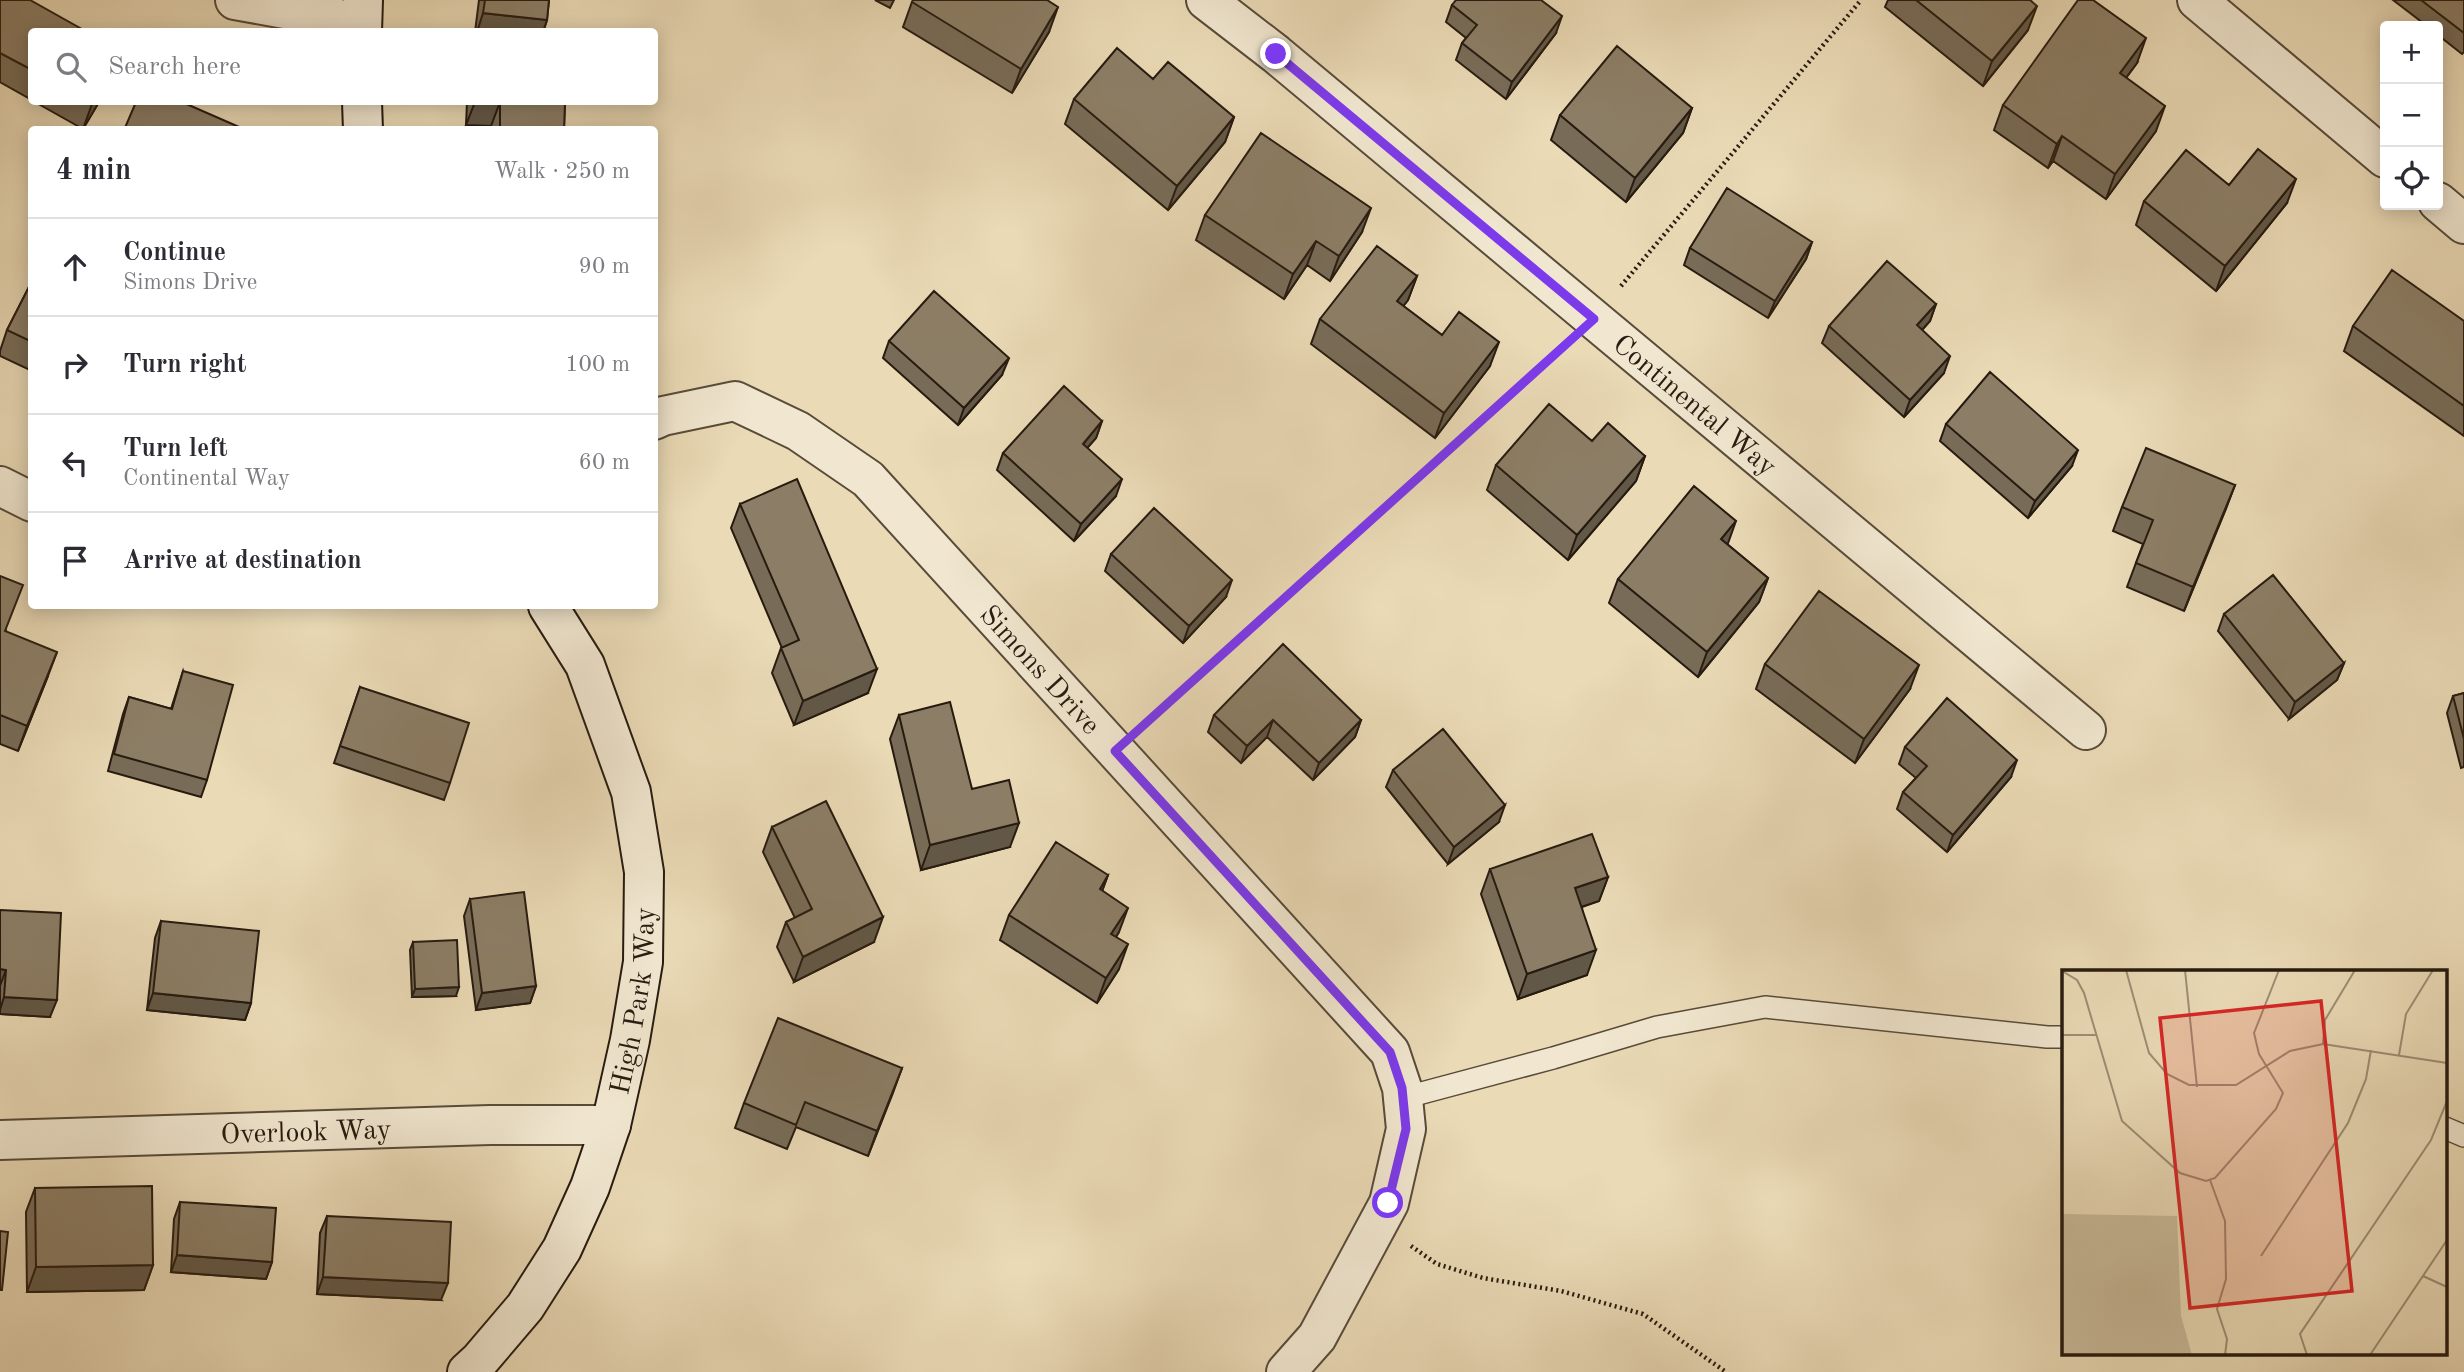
<!DOCTYPE html>
<meta charset="utf-8">
<style>
:root{--surface:#fff;--page:#f7f7f7;--text:#2b2b33;--muted:#7c7c81;--line:#e1e1e2}
body{margin:0;font-family:"Old Standard TT",serif;background:var(--page);color:var(--text)}
.controls{position:absolute;right:21px;top:21px;display:grid;overflow:hidden;border-radius:7px;box-shadow:0 4px 18px #0003}
.controls button{width:63px;height:63px;display:grid;place-items:center;padding:0;border:0;border-bottom:2px solid var(--line);background:var(--surface);color:var(--text);font:35px sans-serif}
.stop{position:absolute;width:21px;height:21px;margin:-16px;border:5px solid #7c3aed;border-radius:50%;background:#fff}
.stop.end{background:#7c3aed;border-color:#fff;box-shadow:0 2px 7px #0008}
.list{margin:0;padding:0;list-style:none}
h2{display:flex;justify-content:space-between;align-items:center;height:91px;margin:0;padding:0 28px;font-size:30px}
h2 small{font-size:23px;font-weight:400;color:var(--muted)}
.list li{display:grid;grid-template-columns:46px 1fr auto;gap:21px;align-items:center;box-sizing:border-box;height:98px;padding:0 28px;border-top:2px solid var(--line)}
.list b{display:block;font-size:26px;white-space:nowrap}
.list p{margin:0;font-size:23px;white-space:nowrap;color:var(--muted)}
.list em{font-size:23px;font-style:normal;color:var(--muted)}
.icon{flex:none;width:38px;height:38px;fill:none;stroke:currentColor;stroke-width:2;stroke-linecap:round;stroke-linejoin:round}
.map{position:relative;flex:none;width:2464px;height:1372px;overflow:hidden}
.search{position:absolute;background:var(--surface);box-shadow:0 4px 18px #0003;left:28px;top:28px;width:630px;height:77px;display:flex;align-items:center;gap:18px;box-sizing:border-box;padding:0 24px;border-radius:7px;color:var(--muted);font-size:26px}
.panel{position:absolute;background:var(--surface);box-shadow:0 4px 18px #0003;left:28px;top:126px;width:630px;height:483px;border-radius:7px}
.map>svg:first-child{display:block}
.lines{fill:none;stroke-linecap:round;stroke-linejoin:round}
.lane-casing{stroke:#584b3a;stroke-width:24}
.street-casing{stroke:#584b3a;stroke-width:42}
.secondary-casing{stroke:#271b10;stroke-width:42}
.path{stroke:#271b10;stroke-width:4.5;stroke-dasharray:2 3.5;stroke-linecap:butt}
.lane{stroke:#f1e7d0;stroke-width:21}
.street{stroke:#f1e7d0;stroke-width:38}
.secondary{stroke:#f1e7d0;stroke-width:38}
.wall{fill:#786c58;stroke:#271b10;stroke-width:2}
.shaded-wall{fill:#625847;stroke:#271b10;stroke-width:2}
.building{fill:#8c7e66;stroke:#271b10;stroke-width:2}
.route{stroke:#7c3aed;stroke-width:9}
.labels{text-anchor:middle;stroke-width:5;stroke-linejoin:round;paint-order:stroke}
.street-label{font-size:28px;fill:#271b10;stroke:#f1e7d0}
.inset-road{fill:none;stroke:#9c8e74;stroke-width:2}
.view{fill:#d62828;fill-opacity:0.15;stroke:#d62828;stroke-width:3.5}
.inset-edge{fill:none;stroke:#271b10;stroke-width:3.5}
</style>
<div class="map">
<svg width="2464" height="1372" viewBox="0 0 2464 1372">
<rect width="100%" height="100%" fill="#eadab6"/>
<filter id="stains"><feTurbulence type="fractalNoise" baseFrequency=".00286" numOctaves="4"/><feColorMatrix values="0 0 0 0 .2 0 0 0 0 .09 0 0 0 0 .02 0 0 0 .5 -.17"/></filter>
<radialGradient id="worn" r=".72"><stop offset=".6" stop-color="#630" stop-opacity="0"/><stop offset="1" stop-color="#630" stop-opacity=".3"/></radialGradient>
<g class="lines">
<g class="lane-casing">
<path id="lane" d="M 1403,1098 L 1553,1058 L 1657,1027 L 1765,1007 L 2047,1037 L 2063,1037
M 2445,1128 L 2464,1136"/>
</g>
<g class="street-casing">
<g id="street">
<path d="M 235,0 L 362,23"/>
<path id="s1" d="M 1206,0 L 1276,54 L 2086,730"/>
<path d="M 2197,0 L 2385,158"/>
<path d="M 2438,202 L 2464,224"/>
<path id="s2" d="M 654,420 L 663,416 L 735,401 L 798,431 L 868,479 L 1390,1052 L 1402,1088 L 1406,1129 L 1389,1203 L 1317,1337 L 1286,1372"/>
<path d="M 0,486 L 32,502"/>
<path id="s3" d="M 0,1140 L 490,1125 L 611,1125"/>
</g>
</g>
<g class="secondary-casing">
<g id="secondary">
<path d="M 362,32 L 363,0"/>
<path d="M 362,102 L 363,130"/>
<path id="s4" d="M 467,1372 L 479,1361 L 525,1307 L 562,1249 L 590,1187 L 611,1125 L 630,1040 L 643,962 L 644,872 L 631,792 L 585,665 L 548,606"/>
</g>
</g>
<path class="path" d="M 1621,286 L 1861,0
M 1147,722 L 1564,346
M 1411,1246 L 1437,1264 L 1483,1278 L 1561,1291 L 1643,1314 L 1726,1372"/>
<use href="#lane" class="lane"/>
<use href="#street" class="street"/>
<use href="#secondary" class="secondary"/>
</g>
<path class="wall" d="M 0,0 L 32,32 L 32,100 L 0,82 Z
M 479,0 L 549,0 L 547,20 L 543,32 L 475,32 Z
M 875,0 L 894,0 L 890,8 Z
M 1888,0 L 2030,0 L 2028,30 L 1983,86 L 1885,7 Z
M 2393,0 L 2464,0 L 2464,52 L 2462,54 L 2438,35 L 2438,26 L 2427,26 Z
M 912,2 L 1049,32 L 1012,93 L 903,27 Z
M 1452,5 L 1556,33 L 1506,99 L 1456,60 L 1462,43 L 1466,38 L 1446,22 Z
M 2137,63 L 2126,78 L 2156,131 L 2106,199 L 2053,161 L 2048,168 L 1994,130 L 2003,105 Z
M 1153,79 L 1234,117 L 1225,142 L 1168,210 L 1065,124 L 1074,99 Z
M 35,102 L 99,102 L 83,129 Z
M 467,102 L 565,102 L 564,130 L 491,130 L 491,126 L 466,125 Z
M 1692,108 L 1683,133 L 1626,202 L 1551,140 L 1560,115 Z
M 2229,185 L 2287,203 L 2216,291 L 2136,225 L 2144,201 Z
M 1205,215 L 1362,232 L 1330,281 L 1307,265 L 1284,299 L 1196,240 Z
M 1812,242 L 1806,259 L 1768,318 L 1684,265 L 1690,248 Z
M 1417,276 L 1408,300 L 1403,306 L 1442,335 L 1490,366 L 1435,438 L 1311,344 L 1320,319 Z
M 32,281 L 32,371 L 0,356 L 0,351 L 7,330 Z
M 1936,304 L 1930,321 L 1922,330 L 1944,373 L 1904,417 L 1822,343 L 1829,326 Z
M 2464,321 L 2464,436 L 2344,351 L 2353,326 Z
M 889,341 L 1002,375 L 958,425 L 883,358 Z
M 1102,421 L 1096,438 L 1087,448 L 1116,496 L 1074,541 L 997,470 L 1003,453 Z
M 1946,424 L 2072,466 L 2028,518 L 1940,441 Z
M 1592,441 L 1645,456 L 1636,481 L 1568,560 L 1487,490 L 1496,465 Z
M 2235,485 L 2184,611 L 2127,587 L 2143,544 L 2113,531 L 2122,507 Z
M 740,504 L 868,693 L 794,725 L 772,673 L 781,648 L 782,648 L 731,528 Z
M 1727,544 L 1768,578 L 1759,602 L 1698,677 L 1609,603 L 1618,579 Z
M 1111,554 L 1226,597 L 1183,643 L 1105,571 Z
M 0,576 L 6,631 L 48,676 L 18,751 L 0,744 Z
M 2224,614 L 2344,663 L 2337,680 L 2289,719 L 2218,631 Z
M 1765,664 L 1910,689 L 1855,763 L 1756,689 Z
M 183,671 L 207,780 L 201,797 L 108,771 L 123,714 L 129,697 L 171,709 Z
M 360,687 L 450,783 L 444,800 L 334,763 Z
M 2464,693 L 2464,767 L 2461,768 L 2447,713 L 2453,696 Z
M 899,715 L 972,789 L 1010,847 L 921,870 L 890,739 Z
M 1214,715 L 1361,720 L 1355,737 L 1313,780 L 1267,737 L 1241,763 L 1208,732 Z
M 1905,747 L 2011,777 L 1947,852 L 1897,809 L 1903,792 L 1916,778 L 1899,764 Z
M 1393,770 L 1499,822 L 1448,864 L 1386,787 Z
M 772,827 L 874,942 L 794,982 L 777,947 L 786,922 L 795,918 L 763,852 Z
M 1490,869 L 1608,877 L 1599,901 L 1582,907 L 1587,975 L 1518,999 L 1481,894 Z
M 1108,875 L 1102,891 L 1119,932 L 1116,937 L 1119,969 L 1097,1003 L 1000,940 L 1009,915 Z
M 470,899 L 536,986 L 530,1003 L 476,1010 L 464,916 Z
M 0,910 L 50,1017 L 0,1014 Z
M 161,921 L 251,1003 L 245,1020 L 147,1010 L 155,938 Z
M 413,942 L 456,996 L 412,997 L 410,950 Z
M 902,1068 L 868,1156 L 796,1127 L 787,1149 L 735,1128 L 744,1103 Z
M 35,1188 L 153,1265 L 144,1290 L 27,1292 L 26,1212 Z
M 180,1202 L 272,1262 L 266,1279 L 171,1272 L 174,1219 Z
M 327,1216 L 441,1300 L 317,1294 L 320,1233 Z"/>
<path class="shaded-wall" d="M 2037,6 L 2028,30 L 1983,86 L 1992,61 Z
M 1058,7 L 1049,32 L 1012,93 L 1021,69 Z
M 483,13 L 547,20 L 543,32 L 477,32 Z
M 1562,16 L 1556,33 L 1506,99 L 1512,82 Z
M 2146,38 L 2137,63 L 2111,98 L 2120,73 Z
M 94,102 L 99,102 L 83,129 L 92,104 Z
M 475,102 L 500,102 L 491,126 L 466,125 Z
M 2165,106 L 2156,131 L 2106,199 L 2115,174 Z
M 1692,108 L 1683,133 L 1626,202 L 1635,178 Z
M 1234,117 L 1225,142 L 1168,210 L 1177,186 Z
M 2062,136 L 2053,161 L 2048,168 L 2057,144 Z
M 2296,179 L 2287,203 L 2216,291 L 2225,266 Z
M 1371,208 L 1362,232 L 1330,281 L 1339,256 Z
M 1316,241 L 1307,265 L 1284,299 L 1293,274 Z
M 1812,242 L 1806,259 L 1768,318 L 1775,301 Z
M 1417,276 L 1408,300 L 1388,326 L 1397,301 Z
M 1936,304 L 1930,321 L 1911,342 L 1917,325 Z
M 1499,342 L 1490,366 L 1435,438 L 1444,413 Z
M 1950,356 L 1944,373 L 1904,417 L 1910,400 Z
M 1009,358 L 1002,375 L 958,425 L 964,408 Z
M 1102,421 L 1096,438 L 1076,461 L 1083,444 Z
M 2078,450 L 2072,466 L 2028,518 L 2035,501 Z
M 1645,456 L 1636,481 L 1568,560 L 1577,535 Z
M 1122,479 L 1116,496 L 1074,541 L 1081,524 Z
M 2235,485 L 2226,509 L 2184,611 L 2193,587 Z
M 1736,521 L 1727,546 L 1721,539 Z
M 1768,578 L 1759,602 L 1698,677 L 1707,652 Z
M 1232,580 L 1226,597 L 1183,643 L 1189,626 Z
M 57,652 L 48,676 L 18,751 L 27,726 Z
M 2344,663 L 2337,680 L 2289,719 L 2295,702 Z
M 1919,665 L 1910,689 L 1855,763 L 1864,739 Z
M 877,669 L 868,693 L 794,725 L 803,701 Z
M 1273,720 L 1267,737 L 1241,763 L 1247,746 Z
M 1361,720 L 1355,737 L 1313,780 L 1319,763 Z
M 2017,760 L 2011,777 L 1947,852 L 1953,835 Z
M 1505,805 L 1499,822 L 1448,864 L 1454,847 Z
M 1019,823 L 1010,847 L 921,870 L 930,845 Z
M 1108,875 L 1099,900 L 1100,889 Z
M 1608,877 L 1599,901 L 1566,912 L 1575,888 Z
M 1128,908 L 1119,932 L 1102,959 L 1111,934 Z
M 883,917 L 874,942 L 794,982 L 803,957 Z
M 1128,944 L 1119,969 L 1097,1003 L 1106,978 Z
M 1596,950 L 1587,975 L 1518,999 L 1527,974 Z
M 0,969 L 6,970 L 0,986 Z
M 536,986 L 530,1003 L 476,1010 L 482,993 Z
M 459,987 L 456,996 L 412,997 L 415,989 Z
M 153,993 L 251,1003 L 245,1020 L 147,1010 Z
M 4,997 L 57,1000 L 50,1017 L 0,1014 L 0,1010 Z
M 902,1068 L 893,1093 L 868,1156 L 877,1131 Z
M 177,1255 L 272,1262 L 266,1279 L 171,1272 Z
M 153,1265 L 144,1290 L 27,1292 L 36,1267 Z
M 323,1277 L 448,1283 L 441,1300 L 317,1294 Z"/>
<path class="building" d="M 0,0 L 30,0 L 87,32 L 32,32 L 32,70 L 0,53 Z
M 485,0 L 549,0 L 547,20 L 483,13 Z
M 913,0 L 1047,0 L 1058,7 L 1021,69 L 912,2 Z
M 1456,0 L 1541,0 L 1562,16 L 1512,82 L 1462,43 L 1477,25 L 1452,5 Z
M 1916,0 L 2030,0 L 2037,6 L 1992,61 Z
M 2078,0 L 2093,0 L 2146,38 L 2120,73 L 2165,106 L 2115,174 L 2062,136 L 2057,144 L 2003,105 Z
M 2421,0 L 2464,0 L 2464,33 Z
M 1617,46 L 1692,108 L 1635,178 L 1560,115 Z
M 1117,48 L 1153,79 L 1168,62 L 1234,117 L 1177,186 L 1074,99 Z
M 136,102 L 182,102 L 246,130 L 124,130 Z
M 500,102 L 565,102 L 564,130 L 500,130 Z
M 1261,133 L 1371,208 L 1339,256 L 1316,241 L 1293,274 L 1205,215 Z
M 2258,149 L 2296,179 L 2225,266 L 2144,201 L 2186,150 L 2229,185 Z
M 1727,188 L 1812,242 L 1775,301 L 1690,248 Z
M 1377,246 L 1417,276 L 1397,301 L 1442,335 L 1459,312 L 1499,342 L 1444,413 L 1320,319 Z
M 1887,261 L 1936,304 L 1917,325 L 1950,356 L 1910,400 L 1829,326 Z
M 2392,270 L 2464,321 L 2464,406 L 2353,326 Z
M 32,281 L 32,342 L 7,330 Z
M 934,291 L 1009,358 L 964,408 L 889,341 Z
M 1990,372 L 2078,450 L 2035,501 L 1946,424 Z
M 1064,386 L 1102,421 L 1083,444 L 1122,479 L 1081,524 L 1003,453 Z
M 1549,404 L 1592,441 L 1608,423 L 1645,456 L 1577,535 L 1496,465 Z
M 2146,448 L 2235,485 L 2193,587 L 2136,563 L 2153,520 L 2122,507 Z
M 797,479 L 877,669 L 803,701 L 781,648 L 799,640 L 740,504 Z
M 1694,486 L 1736,521 L 1721,539 L 1768,578 L 1707,652 L 1618,579 Z
M 1154,508 L 1232,580 L 1189,626 L 1111,554 Z
M 2273,575 L 2344,663 L 2295,702 L 2224,614 Z
M 0,576 L 23,585 L 5,631 L 57,652 L 27,726 L 0,715 Z
M 1819,591 L 1919,665 L 1864,739 L 1765,664 Z
M 1283,644 L 1361,720 L 1319,763 L 1273,720 L 1247,746 L 1214,715 Z
M 183,671 L 233,685 L 207,780 L 114,754 L 129,697 L 172,709 Z
M 360,687 L 469,723 L 450,783 L 340,746 Z
M 2464,693 L 2464,739 L 2453,696 Z
M 1947,698 L 2017,760 L 1953,835 L 1903,792 L 1927,766 L 1905,747 Z
M 950,702 L 972,789 L 1009,780 L 1019,823 L 930,845 L 899,715 Z
M 1443,729 L 1505,805 L 1454,847 L 1393,770 Z
M 826,801 L 883,917 L 803,957 L 786,922 L 812,909 L 772,827 Z
M 1592,834 L 1608,877 L 1575,888 L 1596,950 L 1527,974 L 1490,869 Z
M 1056,842 L 1108,875 L 1100,889 L 1128,908 L 1111,934 L 1128,944 L 1106,978 L 1009,915 Z
M 524,892 L 536,986 L 482,993 L 470,899 Z
M 0,910 L 61,913 L 57,1000 L 4,997 L 6,970 L 0,969 Z
M 161,921 L 259,931 L 251,1003 L 153,993 Z
M 457,940 L 459,987 L 415,989 L 413,942 Z
M 778,1018 L 902,1068 L 877,1131 L 805,1102 L 796,1125 L 744,1103 Z
M 152,1186 L 153,1265 L 36,1267 L 35,1188 Z
M 180,1202 L 276,1208 L 272,1262 L 177,1255 Z
M 327,1216 L 451,1222 L 448,1283 L 323,1277 Z
M 0,1231 L 8,1232 L 2,1290 L 0,1290 Z"/>
<g class="lines">
<path class="route" d="M 1276,54 L 1594,319 L 1115,751 L 1390,1052 L 1402,1088 L 1406,1129 L 1388,1203"/>
</g>
<g class="labels">
<g class="street-label">
<text dy="10" stroke="none"><textPath href="#s1" startOffset="635">Continental Way</textPath></text>
<text dy="10" stroke="none"><textPath href="#s2" startOffset="495">Simons Drive</textPath></text>
<text dy="10" stroke="none"><textPath href="#s4" startOffset="416">High Park Way</textPath></text>
<text dy="10" stroke="none"><textPath href="#s3" startOffset="306">Overlook Way</textPath></text>
</g>
</g>
<g transform="translate(2062 970)">
<rect width="385" height="385" fill="#eadab6"/>
<path d="M 0,244 L 115,246 L 119,346 L 130,385 L 0,385 Z" fill="#c9ba9a"/>
<path class="inset-road" d="M 64,0 L 87,83 L 105,104 L 127,115 L 174,115 L 228,81 L 261,74 L 385,93M 123,0 L 135,117M 0,1 L 15,10 L 22,23 L 60,151 L 118,203 L 144,211 L 153,208 L 214,139 L 221,123 L 197,84 L 192,63 L 217,0M 0,65 L 35,65M 261,74 L 263,50 L 293,0M 337,85 L 344,44 L 371,0M 148,210 L 163,251 L 164,309 L 155,339 L 165,369 L 163,385M 199,286 L 286,153 L 304,109 L 309,80M 361,306 L 385,317M 245,385 L 238,364 L 369,170 L 385,131M 308,385 L 385,270"/>
<path class="view" d="M 259,31 L 290,321 L 128,338 L 98,48 Z"/>
<rect width="385" height="385" class="inset-edge"/>
</g>
<rect width="100%" height="100%" filter="url(#stains)"/>
<rect width="100%" height="100%" fill="url(#worn)"/>
</svg>
<div class="controls">
<button>+</button>
<button>−</button>
<button><svg class="icon" aria-label="locate" viewBox="0 0 24 24"><circle cx="12" cy="12" r="6"/><path d="M12 2v4M12 18v4M2 12h4M18 12h4"/></svg></button>
</div>
<div class="stop" style="left:1388px;top:1203px"></div>
<div class="stop end" style="left:1276px;top:54px"></div>
<div class="search"><svg class="icon" aria-label="search" viewBox="0 0 24 24"><circle cx="10" cy="10" r="6"/><path d="M15 15l6 6"/></svg>Search here</div>
<section class="panel">
<h2>4 min<small>Walk · 250 m</small></h2>
<ul class="list">
<li><svg class="icon" aria-label="ahead" viewBox="0 0 24 24"><path d="M12 20V5M6 11l6-6 6 6"/></svg><div><b>Continue</b><p>Simons Drive</p></div><em>90 m</em></li>
<li><svg class="icon" aria-label="right" viewBox="0 0 24 24"><path d="M7 20v-9h11M14 6l5 5-5 5"/></svg><div><b>Turn right</b></div><em>100 m</em></li>
<li><svg class="icon" aria-label="left" viewBox="0 0 24 24"><path d="M17 20v-9H6M10 6l-5 5 5 5"/></svg><div><b>Turn left</b><p>Continental Way</p></div><em>60 m</em></li>
<li><svg class="icon" aria-label="arrive" viewBox="0 0 24 24"><path d="M6 21V4h12l-3 4 3 4H6"/></svg><div><b>Arrive at destination</b></div></li>
</ul>
</section>
</div>
